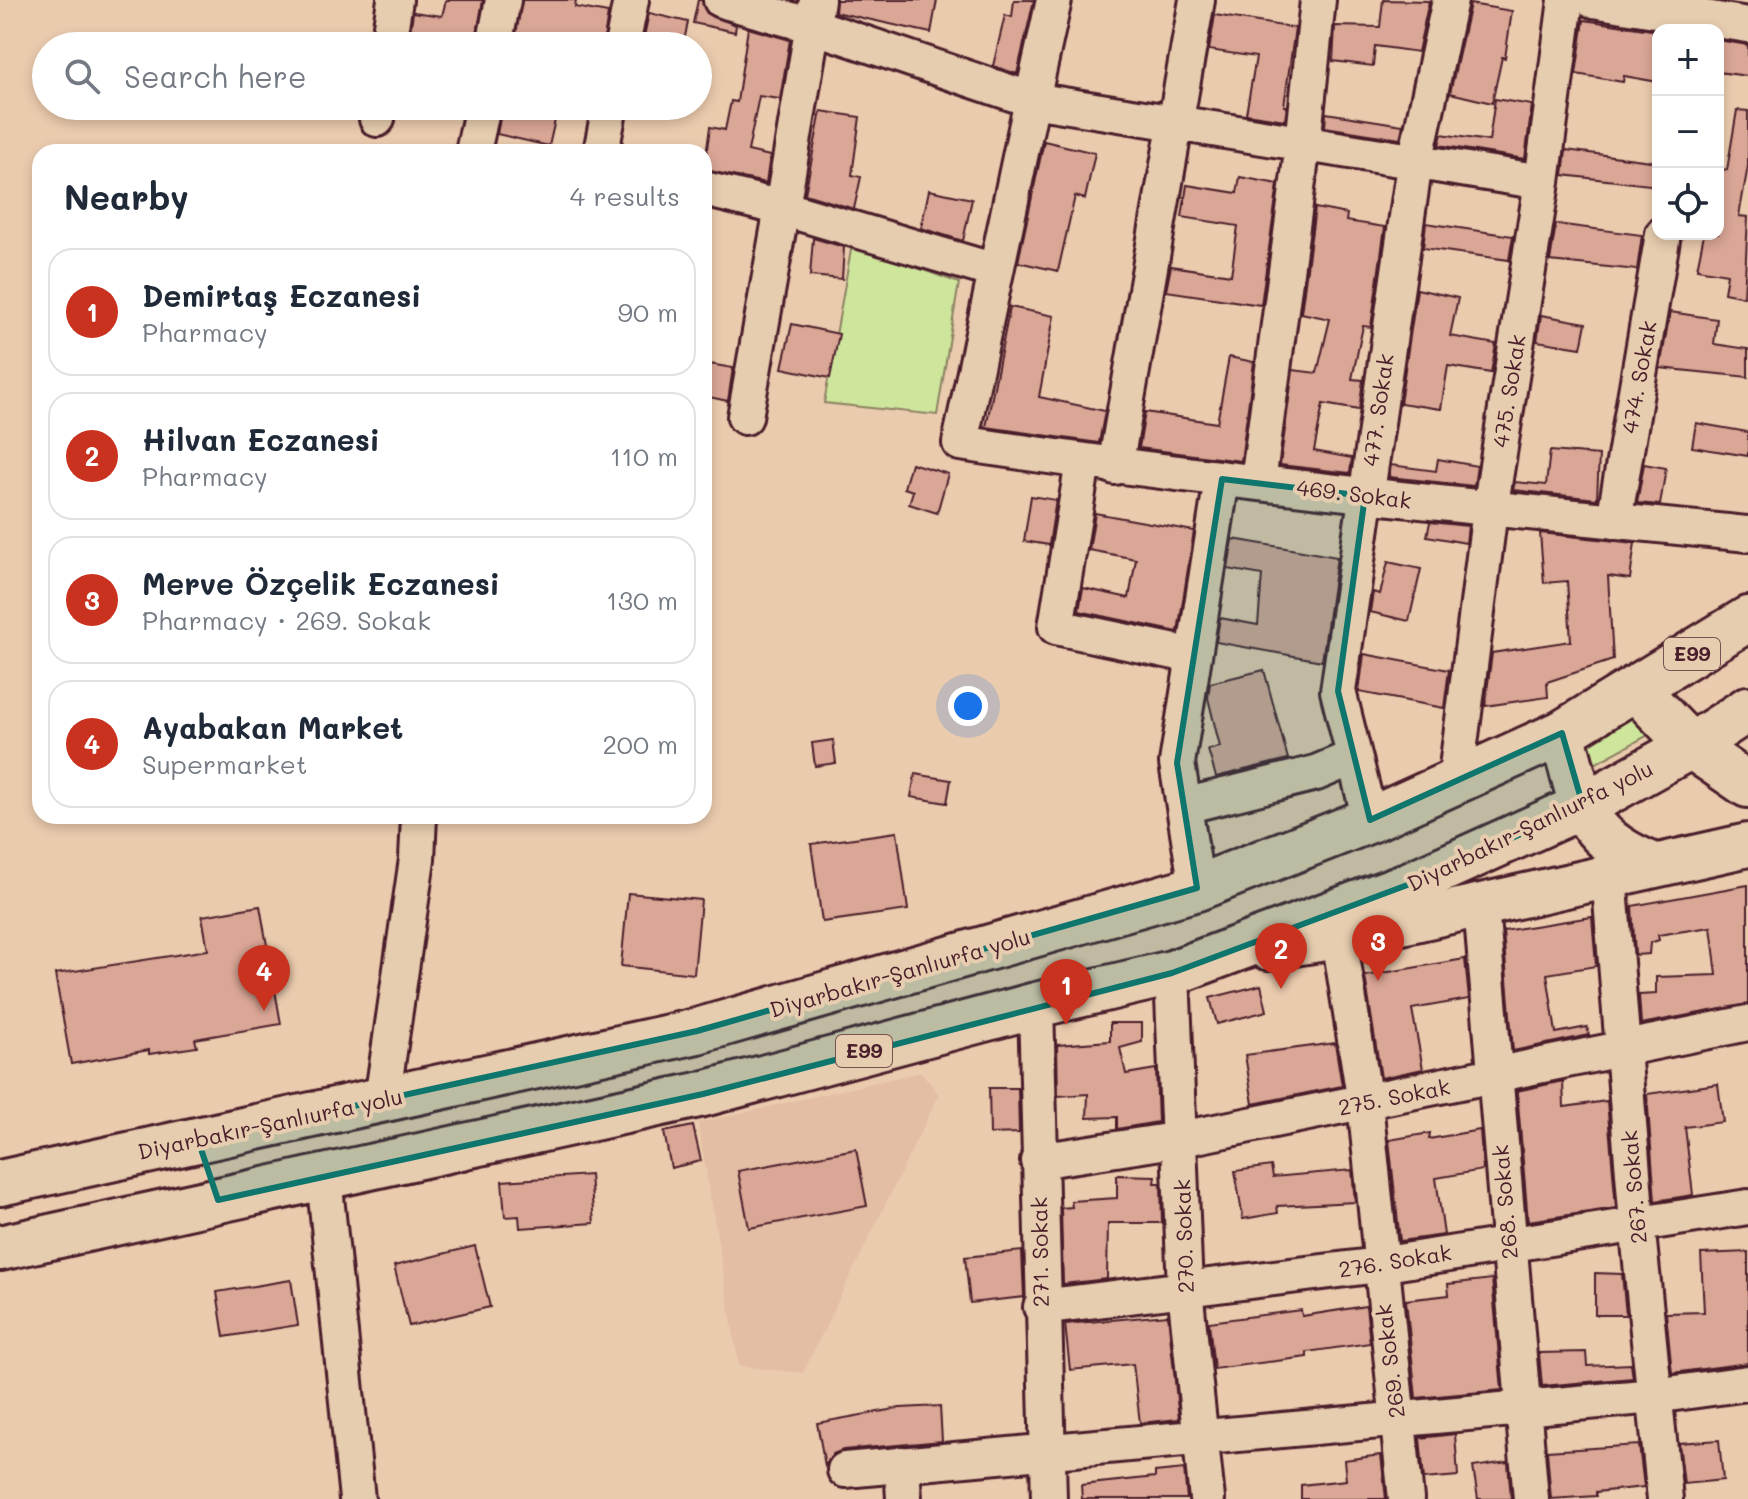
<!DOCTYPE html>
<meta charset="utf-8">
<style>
:root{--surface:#fff;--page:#f6f6f7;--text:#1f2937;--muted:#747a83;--line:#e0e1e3;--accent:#c8321e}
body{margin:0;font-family:Mali,sans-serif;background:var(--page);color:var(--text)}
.controls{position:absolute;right:24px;top:24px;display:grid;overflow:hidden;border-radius:16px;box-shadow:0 4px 12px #0003}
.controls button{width:72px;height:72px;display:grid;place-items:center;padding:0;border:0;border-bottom:2px solid var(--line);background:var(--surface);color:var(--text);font:40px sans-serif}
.you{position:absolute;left:968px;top:706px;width:28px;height:28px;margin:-20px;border:6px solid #fff;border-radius:50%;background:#1a73e8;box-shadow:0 0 0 12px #1a73e833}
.badge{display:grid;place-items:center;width:52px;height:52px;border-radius:50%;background:var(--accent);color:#fff;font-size:26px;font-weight:700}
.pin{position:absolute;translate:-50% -66px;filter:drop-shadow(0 2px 4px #0008)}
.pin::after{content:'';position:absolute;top:42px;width:28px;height:24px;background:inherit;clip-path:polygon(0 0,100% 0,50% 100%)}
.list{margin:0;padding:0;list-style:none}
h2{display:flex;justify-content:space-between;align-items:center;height:104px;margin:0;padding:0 32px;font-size:34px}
h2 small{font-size:26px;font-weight:400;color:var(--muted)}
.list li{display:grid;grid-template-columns:52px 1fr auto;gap:24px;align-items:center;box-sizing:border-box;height:128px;margin:0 16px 16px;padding:0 16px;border:2px solid var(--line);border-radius:24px}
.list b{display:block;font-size:30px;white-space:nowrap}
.list p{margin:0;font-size:26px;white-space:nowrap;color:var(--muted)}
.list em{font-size:26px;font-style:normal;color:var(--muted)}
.icon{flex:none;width:44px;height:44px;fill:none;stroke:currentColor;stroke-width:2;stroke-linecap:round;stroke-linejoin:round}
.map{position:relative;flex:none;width:1748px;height:1499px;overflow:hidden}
.search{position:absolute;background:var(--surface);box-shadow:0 4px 12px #0003;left:32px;top:32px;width:680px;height:88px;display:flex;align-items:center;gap:20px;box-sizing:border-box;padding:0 28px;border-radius:44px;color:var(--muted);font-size:30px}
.panel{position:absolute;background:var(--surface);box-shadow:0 4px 12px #0003;left:32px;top:144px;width:680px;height:680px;border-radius:24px}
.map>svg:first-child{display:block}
.built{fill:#e3bda4}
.green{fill:#cee69c;stroke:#8c8264;stroke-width:2}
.building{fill:#daa695;stroke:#4a1f2b;stroke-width:2}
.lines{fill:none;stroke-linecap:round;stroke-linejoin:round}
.minor-casing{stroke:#4a1f2b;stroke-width:40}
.major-casing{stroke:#4a1f2b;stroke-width:48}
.highway-casing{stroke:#4a1f2b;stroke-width:50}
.minor{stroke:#e7cdaf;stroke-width:34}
.major{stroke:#e7cdaf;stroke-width:42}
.highway{stroke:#e7cdaf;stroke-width:44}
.marked{fill:#0f766e;fill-opacity:0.2;stroke:#0f766e;stroke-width:6;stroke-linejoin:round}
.labels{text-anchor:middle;stroke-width:8;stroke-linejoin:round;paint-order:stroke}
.shield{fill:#e7cdaf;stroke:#795353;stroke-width:2}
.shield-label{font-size:20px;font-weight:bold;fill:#4a1f2b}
.street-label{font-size:22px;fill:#4a1f2b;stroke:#e7cdaf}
</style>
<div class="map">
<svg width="1748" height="1499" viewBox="0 0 1748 1499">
<rect width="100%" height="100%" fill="#ebcbae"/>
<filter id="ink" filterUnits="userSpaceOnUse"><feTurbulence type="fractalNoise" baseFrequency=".0125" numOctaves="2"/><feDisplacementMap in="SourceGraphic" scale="16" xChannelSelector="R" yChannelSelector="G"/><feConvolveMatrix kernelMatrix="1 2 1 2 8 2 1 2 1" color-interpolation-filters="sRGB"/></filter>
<g filter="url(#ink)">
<path class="built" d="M 921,1072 L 939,1094 L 803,1373 L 739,1366 L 698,1123 Z"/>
<path class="green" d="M 852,244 L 959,283 L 937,415 L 824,403 Z
M 1614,716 L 1638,716 L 1654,732 L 1591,766 L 1584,738 Z"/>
<path class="building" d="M 446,0 L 483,0 L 475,46 L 408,46 L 413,12 L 442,16 Z
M 522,0 L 576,0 L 575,7 L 608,13 L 603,46 L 514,46 Z
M 698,0 L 702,0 L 707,14 L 736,25 L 735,32 L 693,23 Z
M 836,0 L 937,0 L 931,33 L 835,12 Z
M 1014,0 L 1034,0 L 1017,74 L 993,66 L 1005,15 L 1012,17 Z
M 1383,0 L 1429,1 L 1418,52 L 1375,46 L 1373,66 L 1333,61 L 1335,26 L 1380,27 Z
M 1470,4 L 1512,11 L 1505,58 L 1502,57 L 1492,103 L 1450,93 Z
M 649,13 L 688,22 L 683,46 L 642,46 Z
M 1215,15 L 1295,28 L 1284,106 L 1287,106 L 1285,120 L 1246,114 L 1256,57 L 1209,50 Z
M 1584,20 L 1658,31 L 1658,82 L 1624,76 L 1623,82 L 1576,74 Z
M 748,28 L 790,40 L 780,99 L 759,96 L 748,151 L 770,156 L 766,183 L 704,170 L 710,127 L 725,130 L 731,101 L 737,102 Z
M 1718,40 L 1748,45 L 1748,76 L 1718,72 Z
M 1495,99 L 1532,105 L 1525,159 L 1439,145 L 1442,134 L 1489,141 Z
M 502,107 L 555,120 L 549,146 L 497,134 Z
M 1737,110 L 1748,111 L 1748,166 L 1739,216 L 1748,217 L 1744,297 L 1724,293 L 1727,274 L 1697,269 L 1704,234 L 1718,234 L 1718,168 L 1727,170 Z
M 821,111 L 860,117 L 852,175 L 861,177 L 854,209 L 805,194 Z
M 1326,113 L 1403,125 L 1400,139 L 1325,127 Z
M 1044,141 L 1095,153 L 1085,199 L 1075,196 L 1058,271 L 1018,262 Z
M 1566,150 L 1658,162 L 1658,186 L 1563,175 Z
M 1240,177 L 1278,184 L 1261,305 L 1166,291 L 1171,266 L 1231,275 L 1238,226 L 1182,217 L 1187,185 L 1237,193 Z
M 929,190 L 972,199 L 963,241 L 921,228 Z
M 1315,208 L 1347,214 L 1346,221 L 1385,227 L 1371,327 L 1363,326 L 1352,379 L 1363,380 L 1359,410 L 1323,404 L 1314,451 L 1352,458 L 1350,473 L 1280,465 L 1293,370 L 1317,373 L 1330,319 L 1301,313 Z
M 1426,223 L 1513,236 L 1509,260 L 1423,248 Z
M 1556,224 L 1642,235 L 1637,270 L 1550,261 Z
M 813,238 L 844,247 L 842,279 L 810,276 Z
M 1417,289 L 1458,298 L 1450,336 L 1496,344 L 1491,373 L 1448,366 L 1441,409 L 1400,403 Z
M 1010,307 L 1054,316 L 1039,397 L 1105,411 L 1099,443 L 986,427 Z
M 1670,312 L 1717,319 L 1714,344 L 1748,349 L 1748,377 L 1660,368 Z
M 1541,315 L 1586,323 L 1581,348 L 1537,341 Z
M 792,324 L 839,334 L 830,378 L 782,368 Z
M 1229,357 L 1254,362 L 1241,461 L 1139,448 L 1145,412 L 1217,423 Z
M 704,363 L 733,368 L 728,401 L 704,396 Z
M 1696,423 L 1748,432 L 1748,456 L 1692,447 Z
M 1550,451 L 1599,455 L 1597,499 L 1513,490 L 1515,482 L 1546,485 Z
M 1438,459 L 1477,466 L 1474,486 L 1389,477 L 1391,465 L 1436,471 Z
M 911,463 L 948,474 L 937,513 L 909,504 L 913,491 L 904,488 Z
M 1644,464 L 1666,468 L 1660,505 L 1637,503 Z
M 1031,496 L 1056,500 L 1049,545 L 1024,541 Z
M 1095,513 L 1194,531 L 1178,632 L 1079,611 L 1083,588 L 1129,598 L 1136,559 L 1089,550 Z
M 1430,522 L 1468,526 L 1466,543 L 1427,536 Z
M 1540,533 L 1635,543 L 1630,579 L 1608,576 L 1613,660 L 1547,682 L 1548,697 L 1485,706 L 1492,653 L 1571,641 L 1567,581 L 1544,583 Z
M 1233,539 L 1337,557 L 1322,661 L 1216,642 L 1220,618 L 1258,625 L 1262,575 L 1228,569 Z
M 1388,562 L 1421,569 L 1409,621 L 1370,612 L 1373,592 L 1380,594 Z
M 1364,654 L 1449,670 L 1444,708 L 1359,692 Z
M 1264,670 L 1288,759 L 1216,777 L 1208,750 L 1220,747 L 1208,698 L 1210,683 Z
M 833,740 L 836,763 L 815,766 L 812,743 Z
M 915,774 L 951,780 L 947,803 L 911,797 Z
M 897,832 L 908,910 L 822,922 L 811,844 Z
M 1748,885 L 1748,1004 L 1641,1024 L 1639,995 L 1656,994 L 1656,977 L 1717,975 L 1711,927 L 1658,935 L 1659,940 L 1650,943 L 1649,954 L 1635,955 L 1632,906 Z
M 628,893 L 701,900 L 694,974 L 621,966 Z
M 260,906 L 281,1024 L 195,1039 L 197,1047 L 149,1054 L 149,1050 L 71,1064 L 55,974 L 208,950 L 202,916 Z
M 1592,917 L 1596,966 L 1547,974 L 1556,1033 L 1587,1027 L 1589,1035 L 1513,1051 L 1503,931 Z
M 1465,959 L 1469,999 L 1412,1009 L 1423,1069 L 1381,1078 L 1365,976 Z
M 1261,985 L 1267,1011 L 1217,1024 L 1210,998 Z
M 1110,1023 L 1142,1023 L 1142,1042 L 1120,1048 L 1126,1074 L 1156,1069 L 1158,1122 L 1117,1129 L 1117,1117 L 1087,1118 L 1088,1094 L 1058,1096 L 1057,1045 L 1110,1041 Z
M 1335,1043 L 1342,1086 L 1253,1104 L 1245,1055 Z
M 1563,1081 L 1564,1107 L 1607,1101 L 1616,1208 L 1528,1221 L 1517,1091 Z
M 1718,1084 L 1723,1122 L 1685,1127 L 1693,1195 L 1655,1201 L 1647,1094 Z
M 989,1088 L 1018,1088 L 1019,1133 L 990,1134 Z
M 693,1126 L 701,1161 L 671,1168 L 664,1132 Z
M 1480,1130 L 1483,1170 L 1436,1178 L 1444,1235 L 1400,1241 L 1389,1140 L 1430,1133 L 1429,1139 Z
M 856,1149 L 867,1206 L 749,1228 L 738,1171 Z
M 1271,1166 L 1273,1177 L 1352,1170 L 1355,1202 L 1277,1206 L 1278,1213 L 1243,1219 L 1235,1171 Z
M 590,1175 L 594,1223 L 520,1228 L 519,1216 L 505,1217 L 502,1181 Z
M 1117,1175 L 1155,1176 L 1154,1183 L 1161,1183 L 1162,1223 L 1108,1223 L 1107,1279 L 1063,1284 L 1061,1208 L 1072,1207 L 1071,1201 L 1117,1198 Z
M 475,1246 L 490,1307 L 409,1326 L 394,1266 Z
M 1022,1251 L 1024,1297 L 970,1303 L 965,1257 Z
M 1748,1252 L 1748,1363 L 1672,1373 L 1666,1313 L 1704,1312 L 1701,1254 Z
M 1595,1273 L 1622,1274 L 1626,1315 L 1595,1315 Z
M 1492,1279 L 1502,1390 L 1416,1398 L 1406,1300 L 1449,1295 L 1448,1284 Z
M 291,1280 L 298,1325 L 224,1337 L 217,1292 Z
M 1366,1306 L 1370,1343 L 1307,1352 L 1307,1357 L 1214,1369 L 1209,1322 L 1301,1310 L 1302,1316 Z
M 1168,1315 L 1179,1419 L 1140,1423 L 1133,1364 L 1070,1370 L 1065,1324 Z
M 1586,1352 L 1587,1366 L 1631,1364 L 1633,1378 L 1542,1386 L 1539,1353 Z
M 940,1406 L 942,1441 L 843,1450 L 833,1454 L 825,1466 L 817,1423 L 900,1408 Z
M 1455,1434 L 1458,1476 L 1424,1479 L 1420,1438 Z
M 1719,1440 L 1723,1480 L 1684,1484 L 1679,1443 Z
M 1639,1445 L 1644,1487 L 1596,1492 L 1596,1496 L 1551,1499 L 1547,1451 Z
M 1381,1455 L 1386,1499 L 1301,1499 L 1301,1485 L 1346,1480 L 1344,1460 Z
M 1508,1462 L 1511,1499 L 1478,1499 L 1473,1467 Z
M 1184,1469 L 1187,1499 L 1082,1499 L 1081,1485 L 1155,1477 L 1155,1472 Z"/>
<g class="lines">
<g class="minor-casing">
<path id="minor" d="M 721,0 L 813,26 L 1032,100 L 1054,0
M 817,0 L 782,208 L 995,271
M 1593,0 L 1748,25
M 388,46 L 395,0
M 494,46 L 503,0
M 622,46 L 631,0
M 377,119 L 379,106
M 473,152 L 483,106
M 601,152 L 610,106
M 1542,182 L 1032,100 L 960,443 C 1222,483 1485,508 1748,534
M 704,189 L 782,208 L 745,417
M 1083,462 L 1056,627 L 1194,656
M 1115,467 L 1197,0
M 1258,482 L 1303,144 L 1318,0
M 1614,521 L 1663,234
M 1455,783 L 1490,510 L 1542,182 L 1566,0
M 1184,806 L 1316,773 L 1354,757
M 1370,820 L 1338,691 L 1415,162 L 1450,0
M 1609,875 L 1637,1223 L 1665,1499
M 1197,888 L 1177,763 L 1222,479
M 1481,906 L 1531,1499
M 1339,937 L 1365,1103 L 1406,1499
M 1172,973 L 1185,1289 L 1207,1499
M 1036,1005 L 1049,1499
M 382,1100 L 417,859 L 419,816
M 1038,1161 L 1181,1139 L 1748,1023
M 324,1177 L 357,1499
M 1041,1307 L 1379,1265 L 1748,1207
M 902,1464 L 904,1499
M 845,1470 L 1654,1396 L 1748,1383"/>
</g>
<g class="major-casing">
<path id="major" d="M 1268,948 L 1339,937 L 1748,845"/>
</g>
<g class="highway-casing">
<path id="highway" d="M 1635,688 L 1691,746 L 1748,785
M 1562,733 C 1582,802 1579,836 1652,865
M 0,1183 L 697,1031 L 1197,888 L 1370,820 L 1562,733 L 1748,619
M 0,1248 L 703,1094 L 1036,1005 L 1172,973 L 1410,884 L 1583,806 L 1691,746 L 1748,709"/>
</g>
<use href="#minor" class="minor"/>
<use href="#major" class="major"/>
<use href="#highway" class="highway"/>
</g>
</g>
<path class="marked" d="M 1222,479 L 1365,496 L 1338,691 L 1370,820 L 1562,733 L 1583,806 L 1410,884 L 1172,973 L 703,1094 L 218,1200 L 198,1140 L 697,1031 L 1197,888 L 1177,763 Z"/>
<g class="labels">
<g class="shield">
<rect x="1664" y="638" width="56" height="32" rx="6"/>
<rect x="836" y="1035" width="56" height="32" rx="6"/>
</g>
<g class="shield-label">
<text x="1692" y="661">E99</text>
<text x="864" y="1058">E99</text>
</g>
<g class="street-label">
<text transform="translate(1639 377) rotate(-80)" y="8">474. Sokak</text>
<text transform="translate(1509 391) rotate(-81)" y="8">475. Sokak</text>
<text transform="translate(1378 410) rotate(-82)" y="8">477. Sokak</text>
<text transform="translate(1354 494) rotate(7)" y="8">469. Sokak</text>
<text transform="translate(1530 826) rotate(-26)" y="8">Diyarbakır-Şanlıurfa yolu</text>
<text transform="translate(900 973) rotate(-16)" y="8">Diyarbakır-Şanlıurfa yolu</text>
<text transform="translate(1394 1097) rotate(-11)" y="8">275. Sokak</text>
<text transform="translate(270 1124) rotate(-12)" y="8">Diyarbakır-Şanlıurfa yolu</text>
<text transform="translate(1634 1187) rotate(-95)" y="8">267. Sokak</text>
<text transform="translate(1505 1202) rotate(-95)" y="8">268. Sokak</text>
<text transform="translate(1184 1236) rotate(-92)" y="8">270. Sokak</text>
<text transform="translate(1040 1252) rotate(-91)" y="8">271. Sokak</text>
<text transform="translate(1395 1261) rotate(-9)" y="8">276. Sokak</text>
<text transform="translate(1390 1361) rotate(-97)" y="8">269. Sokak</text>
</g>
</g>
</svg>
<div class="controls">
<button>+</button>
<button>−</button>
<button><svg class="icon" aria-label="locate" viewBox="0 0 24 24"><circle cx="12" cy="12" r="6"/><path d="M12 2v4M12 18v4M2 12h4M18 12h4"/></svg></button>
</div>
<div class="you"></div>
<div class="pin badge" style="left:1066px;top:1025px">1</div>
<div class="pin badge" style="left:1281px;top:989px">2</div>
<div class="pin badge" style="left:1378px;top:981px">3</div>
<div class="pin badge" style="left:264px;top:1011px">4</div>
<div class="search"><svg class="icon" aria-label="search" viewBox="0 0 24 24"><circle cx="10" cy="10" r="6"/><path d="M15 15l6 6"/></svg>Search here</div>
<section class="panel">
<h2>Nearby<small>4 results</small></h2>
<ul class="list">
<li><span class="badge">1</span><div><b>Demirtaş Eczanesi</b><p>Pharmacy</p></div><em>90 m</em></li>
<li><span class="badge">2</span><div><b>Hilvan Eczanesi</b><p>Pharmacy</p></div><em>110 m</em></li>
<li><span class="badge">3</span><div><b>Merve Özçelik Eczanesi</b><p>Pharmacy · 269. Sokak</p></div><em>130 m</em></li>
<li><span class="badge">4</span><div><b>Ayabakan Market</b><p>Supermarket</p></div><em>200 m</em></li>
</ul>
</section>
</div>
